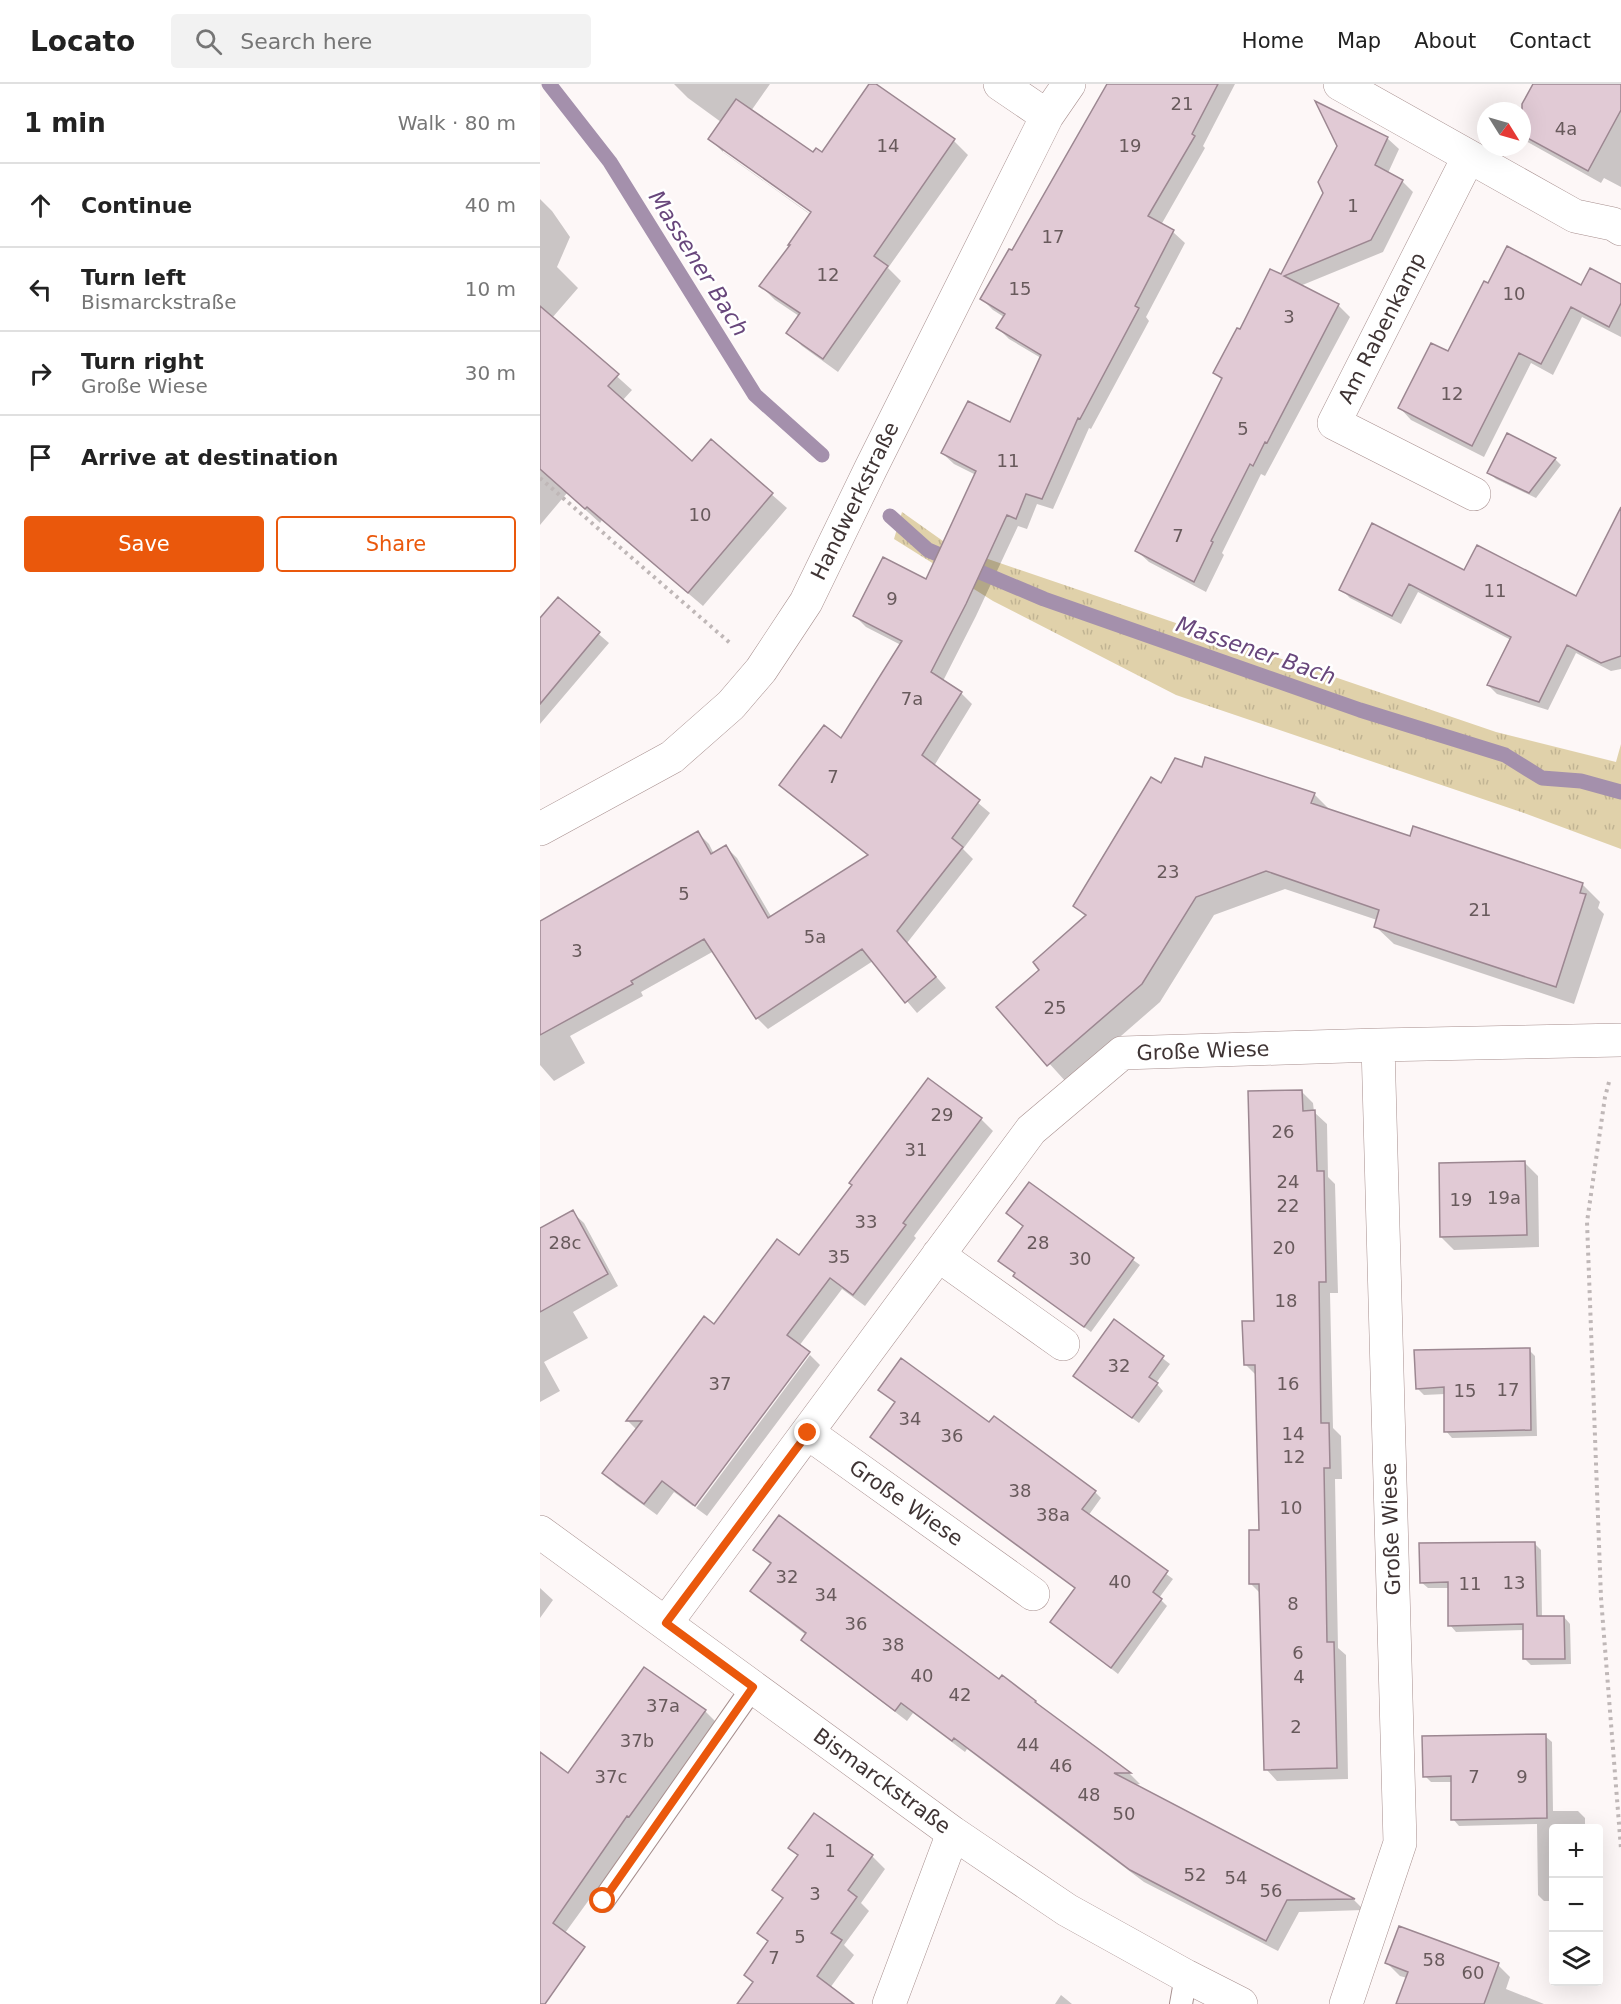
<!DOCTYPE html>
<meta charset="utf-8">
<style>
:root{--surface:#fff;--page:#f2f2f2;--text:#222;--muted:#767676;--line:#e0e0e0;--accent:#ea580c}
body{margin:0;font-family:"DejaVu Sans",sans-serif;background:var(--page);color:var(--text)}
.controls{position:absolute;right:18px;bottom:18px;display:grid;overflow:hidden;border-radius:6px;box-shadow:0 6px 24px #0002}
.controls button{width:54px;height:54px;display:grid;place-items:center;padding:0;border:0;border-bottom:2px solid var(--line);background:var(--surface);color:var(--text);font:30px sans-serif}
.compass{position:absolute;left:937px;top:18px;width:54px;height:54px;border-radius:50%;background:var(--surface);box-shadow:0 6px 24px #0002;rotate:127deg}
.stop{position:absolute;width:18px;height:18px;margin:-14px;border:4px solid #ea580c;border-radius:50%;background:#fff}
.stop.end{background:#ea580c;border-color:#fff;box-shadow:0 2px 6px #0008}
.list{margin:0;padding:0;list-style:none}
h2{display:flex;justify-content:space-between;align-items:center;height:78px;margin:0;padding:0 24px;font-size:26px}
h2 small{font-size:20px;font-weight:400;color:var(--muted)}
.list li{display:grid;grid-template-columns:39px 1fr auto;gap:18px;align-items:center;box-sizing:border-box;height:84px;padding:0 24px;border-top:2px solid var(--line)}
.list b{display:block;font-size:22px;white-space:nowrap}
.list p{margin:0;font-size:20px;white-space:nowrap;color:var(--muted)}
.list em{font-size:20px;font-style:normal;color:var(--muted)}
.actions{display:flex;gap:12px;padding:18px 24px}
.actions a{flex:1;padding:14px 0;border:2px solid var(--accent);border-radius:6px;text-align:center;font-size:21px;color:var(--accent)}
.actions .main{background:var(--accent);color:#fff}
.icon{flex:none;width:33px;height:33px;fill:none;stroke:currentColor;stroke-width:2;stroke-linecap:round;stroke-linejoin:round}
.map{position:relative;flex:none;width:1081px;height:1920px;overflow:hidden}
header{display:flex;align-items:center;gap:36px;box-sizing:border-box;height:84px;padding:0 30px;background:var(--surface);border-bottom:2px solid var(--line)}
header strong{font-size:28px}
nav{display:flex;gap:33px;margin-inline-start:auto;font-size:21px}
.search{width:420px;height:54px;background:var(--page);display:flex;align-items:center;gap:15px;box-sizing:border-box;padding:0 21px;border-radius:6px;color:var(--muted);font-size:22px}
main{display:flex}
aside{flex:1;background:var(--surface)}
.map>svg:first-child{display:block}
.grass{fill:url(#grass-tufts)}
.shadow{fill:#0003;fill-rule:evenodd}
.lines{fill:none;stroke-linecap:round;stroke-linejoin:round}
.stream{stroke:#a490ac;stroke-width:15}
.building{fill:#e1cad5;stroke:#9c8791;stroke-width:1.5}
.lane-casing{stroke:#a78f8e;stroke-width:24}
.street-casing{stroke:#a78f8e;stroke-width:34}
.path{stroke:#bfb7b7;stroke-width:4;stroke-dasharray:3 4.5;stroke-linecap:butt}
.lane{stroke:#fff;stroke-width:22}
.street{stroke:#fff;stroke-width:33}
.route{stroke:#ea580c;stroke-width:8}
.labels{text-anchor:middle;stroke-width:5;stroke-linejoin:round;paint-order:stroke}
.number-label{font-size:18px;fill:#685a5c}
.street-label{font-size:21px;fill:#3f3434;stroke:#fff}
.water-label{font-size:22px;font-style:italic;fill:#68477c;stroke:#fff}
</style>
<header>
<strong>Locato</strong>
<div class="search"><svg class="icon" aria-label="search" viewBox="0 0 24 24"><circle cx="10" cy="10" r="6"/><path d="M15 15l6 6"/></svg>Search here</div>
<nav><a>Home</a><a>Map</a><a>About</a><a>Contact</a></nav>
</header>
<main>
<aside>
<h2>1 min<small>Walk · 80 m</small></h2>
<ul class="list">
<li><svg class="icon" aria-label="ahead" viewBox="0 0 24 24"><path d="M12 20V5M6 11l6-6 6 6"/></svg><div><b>Continue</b></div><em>40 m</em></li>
<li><svg class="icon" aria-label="left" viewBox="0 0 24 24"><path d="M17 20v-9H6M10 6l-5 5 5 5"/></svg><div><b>Turn left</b><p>Bismarckstraße</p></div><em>10 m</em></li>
<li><svg class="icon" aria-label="right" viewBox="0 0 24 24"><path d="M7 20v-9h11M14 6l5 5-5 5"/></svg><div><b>Turn right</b><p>Große Wiese</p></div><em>30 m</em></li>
<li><svg class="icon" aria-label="arrive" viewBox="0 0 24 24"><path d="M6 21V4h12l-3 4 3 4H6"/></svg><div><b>Arrive at destination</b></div></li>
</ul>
<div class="actions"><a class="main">Save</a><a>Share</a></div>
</aside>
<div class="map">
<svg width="1081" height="1920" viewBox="0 0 1081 1920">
<defs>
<pattern id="grass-tufts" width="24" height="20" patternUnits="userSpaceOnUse" patternTransform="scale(1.5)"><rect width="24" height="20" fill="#e0d1aa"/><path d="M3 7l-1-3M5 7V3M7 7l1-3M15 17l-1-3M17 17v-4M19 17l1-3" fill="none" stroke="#c1b493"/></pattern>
</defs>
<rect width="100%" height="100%" fill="#fdf7f7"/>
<path class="grass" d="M 362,428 L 410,462 L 956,648 L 1076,678 L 1081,660 L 1081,765 L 984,729 L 636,611 L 453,517 L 354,455 Z"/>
<path class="shadow" d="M 134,0 L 230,0 L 211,27 L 273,70 L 282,70 L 333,0 L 414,57 L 428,71 L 348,184 L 361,197 L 298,288 L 262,262 L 248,248 L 259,232 L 235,216 L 221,202 L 252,162 L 271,131 L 184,69 L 170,55 L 181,38 L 148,14 ZM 183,64 L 278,131 L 276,134 L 183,68 Z
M 574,0 L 695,0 L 663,62 L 665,64 L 621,141 L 633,148 L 645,159 L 606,233 L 609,237 L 551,345 L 549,344 L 513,425 L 497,420 L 487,445 L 478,442 L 436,532 L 403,597 L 421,609 L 432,620 L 394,682 L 450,729 L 423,765 L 433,775 L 367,859 L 406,904 L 377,929 L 333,877 L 228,945 L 217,934 L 174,867 L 101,908 L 103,912 L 30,952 L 45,979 L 14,997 L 0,981 L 0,838 L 158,749 L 169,760 L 174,770 L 186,763 L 197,774 L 232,834 L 329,772 L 252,712 L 241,701 L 301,657 L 361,561 L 326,543 L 315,532 L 386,497 L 436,391 L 414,380 L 402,369 L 470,340 L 501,274 L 469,255 L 458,244 L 464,233 L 453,226 L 442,215 L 473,168 Z
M 995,0 L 1081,0 L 1081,103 L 1064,94 L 1061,99 L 982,55 L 982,27 L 980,27 Z
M 847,54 L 859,65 L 848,89 L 862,97 L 873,108 L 843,168 L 760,202 L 798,221 L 810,233 L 725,392 L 721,390 L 682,469 L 684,471 L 666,508 L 609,478 L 597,467 L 683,297 L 675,289 L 701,247 Z
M 0,115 L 12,127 L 30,153 L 17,183 L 38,204 L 12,234 L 92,306 L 82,317 L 152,379 L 171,357 L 247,424 L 163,522 L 62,436 L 60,439 L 27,409 L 0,441 Z
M 1050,186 L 1081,202 L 1081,253 L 1042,233 L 1013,291 L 991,279 L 944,373 L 871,336 L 860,324 L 909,269 L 1042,203 Z
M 1015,375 L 1021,381 L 996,414 L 956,395 L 949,389 Z
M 1081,427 L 1081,585 L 1071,587 L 1036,569 L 1008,626 L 957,610 L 948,601 L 971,556 L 878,508 L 861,540 L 810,514 L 801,505 L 925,488 L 1037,514 Z
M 18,515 L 69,559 L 0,640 L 0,536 Z
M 663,685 L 774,710 L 792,728 L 871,754 L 1042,800 L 1060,818 L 1058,824 L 1064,830 L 1034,920 L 854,860 L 835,842 L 837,836 L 745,805 L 674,831 L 620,918 L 527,999 L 458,923 L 501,886 L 546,833 L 535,822 L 621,701 Z
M 389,996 L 441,1035 L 453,1047 L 374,1152 L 376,1154 L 325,1222 L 302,1205 L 259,1262 L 267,1269 L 153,1422 L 134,1408 L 117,1431 L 76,1401 L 64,1389 L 97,1346 L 88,1337 L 174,1242 L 259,1173 Z
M 761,1007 L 773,1019 L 774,1028 L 787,1040 L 788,1093 L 795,1100 L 798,1209 L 790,1209 L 793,1344 L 801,1352 L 802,1395 L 795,1395 L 797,1511 L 798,1564 L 806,1571 L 808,1695 L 737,1697 L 726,1685 L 721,1510 L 711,1500 L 720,1447 L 717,1292 L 705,1280 Z
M 985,1079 L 998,1092 L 999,1163 L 914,1166 L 901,1153 Z
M 490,1100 L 600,1181 L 551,1248 L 482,1198 L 475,1192 L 476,1190 L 460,1177 L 484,1143 Z
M 32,1128 L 44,1139 L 78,1202 L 33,1228 L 48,1254 L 4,1278 L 20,1307 L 0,1318 L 0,1145 Z
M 574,1237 L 630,1280 L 616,1299 L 623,1307 L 599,1339 L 535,1292 Z
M 989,1266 L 995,1272 L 997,1352 L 912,1354 L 906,1347 L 905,1310 L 884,1311 L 877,1304 Z
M 270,1271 L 280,1281 L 167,1432 L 156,1424 Z
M 450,1340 L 555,1408 L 561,1414 L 548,1432 L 633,1495 L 619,1514 L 627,1522 L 578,1590 L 512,1538 L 537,1504 Z
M 995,1460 L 1001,1466 L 1002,1534 L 1024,1533 L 1030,1540 L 1031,1580 L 991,1581 L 985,1575 L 984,1546 L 916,1548 L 910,1541 L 909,1504 L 888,1504 L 881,1498 Z
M 215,1466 L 459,1597 L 462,1593 L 503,1625 L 590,1690 L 600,1700 L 592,1701 L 814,1816 L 824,1826 L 759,1828 L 738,1867 L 604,1798 L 427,1665 L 425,1668 L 373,1629 L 367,1637 L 275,1567 L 263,1555 L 266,1551 L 224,1518 L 212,1507 L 231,1481 Z
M 0,1504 L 13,1516 L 0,1534 Z
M 105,1585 L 165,1627 L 177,1639 L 12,1867 L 0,1858 L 0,1680 L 28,1691 Z
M 1005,1652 L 1012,1658 L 1013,1727 L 1038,1727 L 1045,1734 L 1045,1744 L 1014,1744 L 1014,1817 L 1004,1817 L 998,1811 L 997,1740 L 919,1742 L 913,1735 L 913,1698 L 891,1698 L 885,1692 Z
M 274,1731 L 332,1772 L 345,1785 L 321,1819 L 329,1827 L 304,1861 L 314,1871 L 290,1904 L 294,1920 L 198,1920 L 214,1899 L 206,1891 L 228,1858 L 219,1849 L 244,1815 L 234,1806 L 258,1772 L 250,1764 Z
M 847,1879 L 958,1881 L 970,1893 L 966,1905 L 1004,1920 L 857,1920 L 867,1894 L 860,1892 Z
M 521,1911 L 532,1920 L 515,1920 Z"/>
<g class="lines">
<path class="stream" d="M 9,0 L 70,78 L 215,311 L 282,371
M 350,432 L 388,466 L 504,515 L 820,626 L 965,671 L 1002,694 L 1041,697 L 1081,708"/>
</g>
<path class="building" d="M 329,0 L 336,0 L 415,55 L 334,172 L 348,182 L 283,275 L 246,249 L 260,229 L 219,202 L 250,161 L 248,161 L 271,128 L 168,55 L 196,15 L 273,68 L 276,64 L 282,68 Z
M 567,0 L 678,0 L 652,50 L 655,52 L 608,132 L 634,146 L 595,222 L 599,224 L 540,335 L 538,334 L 502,415 L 486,410 L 476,435 L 467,431 L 426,520 L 391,588 L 422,608 L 382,671 L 440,716 L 412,754 L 423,763 L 357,847 L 396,893 L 365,919 L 322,865 L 216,935 L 164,855 L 91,897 L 93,900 L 0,951 L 0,837 L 158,747 L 171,770 L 186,761 L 228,834 L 328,771 L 239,701 L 284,641 L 301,654 L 362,557 L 313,532 L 343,473 L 386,495 L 436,387 L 401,369 L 428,317 L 470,338 L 501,271 L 456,244 L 465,230 L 440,215 L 469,165 L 472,166 Z
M 993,0 L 1081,0 L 1081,26 L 1048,87 L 982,51 L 982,20 Z
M 775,17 L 848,53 L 835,81 L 863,96 L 831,156 L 744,192 L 799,220 L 727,359 L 725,358 L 713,382 L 710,380 L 671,457 L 673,458 L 654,498 L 595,467 L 682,294 L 673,289 L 697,244 L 700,245 L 730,185 L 741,190 L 783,109 L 778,98 L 797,62 Z
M 967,162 L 1041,201 L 1050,184 L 1081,200 L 1081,219 L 1069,243 L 1031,223 L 1001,280 L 979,269 L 932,362 L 858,324 L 891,259 L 908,267 L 944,197 L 948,199 Z
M 0,222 L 79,290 L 68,302 L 152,377 L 171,355 L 233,409 L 148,509 L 47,423 L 45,425 L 0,385 Z
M 967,349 L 1016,374 L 989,409 L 947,389 Z
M 1081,423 L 1081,572 L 1061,579 L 1027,561 L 999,618 L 947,601 L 971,553 L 869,500 L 852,532 L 799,506 L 832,439 L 924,486 L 937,461 L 1036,512 Z
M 18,513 L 60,548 L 0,620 L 0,534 Z
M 665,673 L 775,709 L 771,719 L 870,752 L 873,742 L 1043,799 L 1040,809 L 1046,810 L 1016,903 L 834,843 L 839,826 L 726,787 L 656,813 L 602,900 L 507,982 L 456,923 L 499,886 L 493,878 L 546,831 L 533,822 L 611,693 L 621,699 L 635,674 L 662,683 Z
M 388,994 L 442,1034 L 363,1139 L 366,1141 L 313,1211 L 290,1194 L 247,1251 L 270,1268 L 155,1422 L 122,1397 L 104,1420 L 62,1389 L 102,1337 L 86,1337 L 164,1232 L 174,1240 L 237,1155 L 259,1171 L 312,1101 L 309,1099 Z
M 762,1006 L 763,1027 L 775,1026 L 777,1087 L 784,1087 L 786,1198 L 779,1198 L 781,1339 L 789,1339 L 790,1384 L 784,1384 L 786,1498 L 787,1558 L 794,1558 L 797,1684 L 724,1686 L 719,1500 L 709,1500 L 709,1446 L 719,1446 L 715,1281 L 704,1281 L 702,1237 L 714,1237 L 708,1007 Z
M 985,1077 L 987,1151 L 900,1153 L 899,1079 Z
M 489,1098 L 594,1174 L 544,1243 L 473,1192 L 475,1189 L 458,1177 L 483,1142 L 466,1129 Z
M 33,1126 L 68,1190 L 0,1228 L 0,1144 Z
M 574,1235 L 624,1272 L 609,1293 L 618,1299 L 592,1334 L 533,1292 Z
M 990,1264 L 991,1346 L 904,1348 L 904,1303 L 876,1305 L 874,1266 Z
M 361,1274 L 449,1338 L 454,1332 L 556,1407 L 542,1425 L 628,1487 L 613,1508 L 622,1515 L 571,1584 L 510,1538 L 535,1504 L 330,1353 L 355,1318 L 338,1306 Z
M 239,1431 L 459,1595 L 462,1591 L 496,1617 L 495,1618 L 591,1689 L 574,1689 L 815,1815 L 747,1816 L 726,1857 L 590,1786 L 414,1654 L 412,1657 L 361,1619 L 355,1627 L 261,1556 L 266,1549 L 210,1507 L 231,1479 L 213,1466 Z
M 995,1458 L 997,1532 L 1024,1532 L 1025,1575 L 983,1575 L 983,1540 L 908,1542 L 908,1498 L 880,1499 L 879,1459 Z
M 104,1583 L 166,1626 L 89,1733 L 87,1732 L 13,1839 L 45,1863 L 5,1920 L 0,1920 L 0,1668 L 28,1689 Z
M 1006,1650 L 1007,1734 L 911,1736 L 911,1692 L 883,1693 L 882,1652 Z
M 274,1729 L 333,1771 L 308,1806 L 317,1813 L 291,1849 L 302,1856 L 277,1892 L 314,1920 L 197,1920 L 213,1898 L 204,1891 L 228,1857 L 217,1849 L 243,1814 L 232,1806 L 258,1771 L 248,1764 Z
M 859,1842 L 959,1879 L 944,1920 L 856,1920 L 868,1888 L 845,1879 Z"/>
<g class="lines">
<g class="lane-casing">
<path id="lane" d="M 63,1817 L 213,1603
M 641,1920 L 646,1892"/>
</g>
<g class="street-casing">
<path id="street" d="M 460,0 L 507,32
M 800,0 L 1035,132 L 1073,140 L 1081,145
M 928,74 L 794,339 L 934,410
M 0,745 L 132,673 L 191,621 L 221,586 L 266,518 L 331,384 L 507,32 L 529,0
M 838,961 L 1081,956
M 398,1171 L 523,1260
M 268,1349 L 493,1510
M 0,1448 L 413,1749 L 527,1826 L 646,1892 L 701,1920
M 126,1539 L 491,1046 L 582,969 L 838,961 L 860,1759 L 806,1920
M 349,1920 L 413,1749"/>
</g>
<path class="path" d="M 0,394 L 190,559
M 1069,998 L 1065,1013 L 1047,1138 L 1061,1514 L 1081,1765"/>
<use href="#lane" class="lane"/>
<use href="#street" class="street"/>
</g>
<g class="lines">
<path class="route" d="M 63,1817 L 213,1603 L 126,1539 L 268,1349"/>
</g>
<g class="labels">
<g class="number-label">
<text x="642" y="26">21</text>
<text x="1026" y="51">4a</text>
<text x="348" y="68">14</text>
<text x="590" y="68">19</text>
<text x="813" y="128">1</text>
<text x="513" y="159">17</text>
<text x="288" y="197">12</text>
<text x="480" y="211">15</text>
<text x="974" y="216">10</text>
<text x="749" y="239">3</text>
<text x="912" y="316">12</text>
<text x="703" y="351">5</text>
<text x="468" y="383">11</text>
<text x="160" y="437">10</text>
<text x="638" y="458">7</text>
<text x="955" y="513">11</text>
<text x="352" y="521">9</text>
<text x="372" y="621">7a</text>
<text x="293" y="699">7</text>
<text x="628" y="794">23</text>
<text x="144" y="816">5</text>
<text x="940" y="832">21</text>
<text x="275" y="859">5a</text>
<text x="37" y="873">3</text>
<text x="515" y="930">25</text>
<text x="402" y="1037">29</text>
<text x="743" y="1054">26</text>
<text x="376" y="1072">31</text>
<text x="748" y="1104">24</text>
<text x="964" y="1120">19a</text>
<text x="921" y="1122">19</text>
<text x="748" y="1128">22</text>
<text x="326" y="1144">33</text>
<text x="25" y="1165">28c</text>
<text x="498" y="1165">28</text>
<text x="744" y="1170">20</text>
<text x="299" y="1179">35</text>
<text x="540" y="1181">30</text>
<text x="746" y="1223">18</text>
<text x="579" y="1288">32</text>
<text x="180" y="1306">37</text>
<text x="748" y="1306">16</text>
<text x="968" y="1312">17</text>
<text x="925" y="1313">15</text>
<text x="370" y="1341">34</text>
<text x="753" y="1356">14</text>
<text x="412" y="1358">36</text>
<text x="754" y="1379">12</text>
<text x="480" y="1413">38</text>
<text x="751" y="1430">10</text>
<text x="513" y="1437">38a</text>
<text x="247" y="1499">32</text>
<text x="580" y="1504">40</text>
<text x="974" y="1505">13</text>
<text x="930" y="1506">11</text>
<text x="286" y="1517">34</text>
<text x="753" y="1526">8</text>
<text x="316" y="1546">36</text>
<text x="353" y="1567">38</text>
<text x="758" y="1575">6</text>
<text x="382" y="1598">40</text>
<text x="759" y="1599">4</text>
<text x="420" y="1617">42</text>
<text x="123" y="1628">37a</text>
<text x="756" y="1649">2</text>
<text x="97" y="1663">37b</text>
<text x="488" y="1667">44</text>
<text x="521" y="1688">46</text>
<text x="71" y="1699">37c</text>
<text x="934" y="1699">7</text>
<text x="982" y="1699">9</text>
<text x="549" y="1717">48</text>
<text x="584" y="1736">50</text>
<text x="290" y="1773">1</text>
<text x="655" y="1797">52</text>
<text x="696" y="1800">54</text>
<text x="731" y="1813">56</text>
<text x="275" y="1816">3</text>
<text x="260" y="1859">5</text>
<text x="234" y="1880">7</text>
<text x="894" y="1882">58</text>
<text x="933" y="1895">60</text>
</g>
<g class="street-label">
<text transform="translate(842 244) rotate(-63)" y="7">Am Rabenkamp</text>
<text transform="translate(315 417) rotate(-64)" y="7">Handwerkstraße</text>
<text transform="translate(663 967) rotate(-2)" y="7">Große Wiese</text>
<text transform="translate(366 1419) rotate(35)" y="7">Große Wiese</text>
<text transform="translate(851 1445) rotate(-92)" y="7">Große Wiese</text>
<text transform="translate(342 1697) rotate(36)" y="7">Bismarckstraße</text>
</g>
<g class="water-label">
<text transform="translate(159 179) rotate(58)" y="8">Massener Bach</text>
<text transform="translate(716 566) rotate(19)" y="8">Massener Bach</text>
</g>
</g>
</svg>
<div class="controls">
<button>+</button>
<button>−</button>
<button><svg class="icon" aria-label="layers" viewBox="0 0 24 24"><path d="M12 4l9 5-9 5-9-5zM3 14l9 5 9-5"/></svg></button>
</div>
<svg class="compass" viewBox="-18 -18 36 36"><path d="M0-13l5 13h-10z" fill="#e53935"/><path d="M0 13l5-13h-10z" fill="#767676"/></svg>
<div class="stop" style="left:63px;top:1817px"></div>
<div class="stop end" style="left:268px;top:1349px"></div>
</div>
</main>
